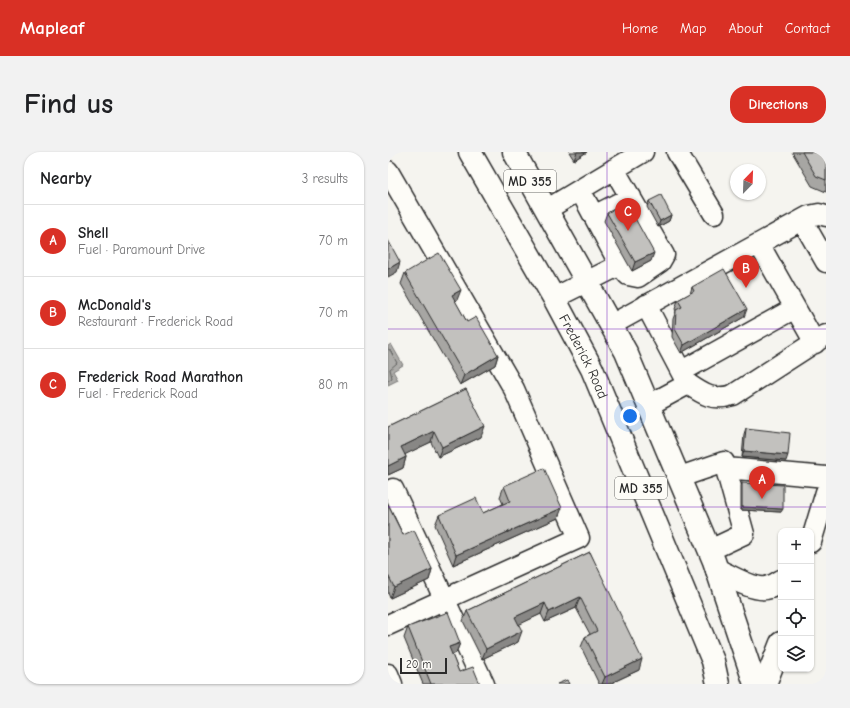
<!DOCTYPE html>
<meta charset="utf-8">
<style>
:root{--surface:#fff;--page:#f2f2f2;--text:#202124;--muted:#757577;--line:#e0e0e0;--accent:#d93025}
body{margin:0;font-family:"Comic Neue",sans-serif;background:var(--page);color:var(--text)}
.controls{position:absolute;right:12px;bottom:12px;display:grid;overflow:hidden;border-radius:8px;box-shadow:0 1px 3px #0004}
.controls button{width:36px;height:36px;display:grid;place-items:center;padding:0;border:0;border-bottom:1px solid var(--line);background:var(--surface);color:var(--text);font:20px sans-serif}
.compass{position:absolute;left:342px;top:12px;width:36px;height:36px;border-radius:50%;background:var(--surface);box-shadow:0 1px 3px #0004;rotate:23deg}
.scale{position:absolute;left:12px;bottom:10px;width:47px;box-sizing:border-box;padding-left:4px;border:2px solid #2b2b2b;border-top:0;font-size:11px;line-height:14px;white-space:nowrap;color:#2b2b2b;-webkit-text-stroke:3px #fdfcf7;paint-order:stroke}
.you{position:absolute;left:242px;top:264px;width:14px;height:14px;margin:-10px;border:3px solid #fff;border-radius:50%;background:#1a73e8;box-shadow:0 0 0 6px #1a73e833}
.badge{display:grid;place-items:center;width:26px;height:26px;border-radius:50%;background:var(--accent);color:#fff;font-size:13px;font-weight:700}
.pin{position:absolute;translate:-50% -33px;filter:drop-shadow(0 1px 2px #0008)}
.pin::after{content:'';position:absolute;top:21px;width:14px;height:12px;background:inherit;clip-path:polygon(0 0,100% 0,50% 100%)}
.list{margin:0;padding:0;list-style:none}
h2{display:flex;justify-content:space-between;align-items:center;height:52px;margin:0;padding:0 16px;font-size:17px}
h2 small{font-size:13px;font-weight:400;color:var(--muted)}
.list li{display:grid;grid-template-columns:26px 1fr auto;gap:12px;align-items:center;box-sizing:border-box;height:72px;padding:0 16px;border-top:1px solid var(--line)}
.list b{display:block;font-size:15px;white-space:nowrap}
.list p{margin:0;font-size:13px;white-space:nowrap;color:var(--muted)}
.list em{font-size:13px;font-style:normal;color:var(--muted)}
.icon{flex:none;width:22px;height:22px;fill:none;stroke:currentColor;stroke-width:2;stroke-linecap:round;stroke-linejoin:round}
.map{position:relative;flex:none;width:438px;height:532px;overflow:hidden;border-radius:16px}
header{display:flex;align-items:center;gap:24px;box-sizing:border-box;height:56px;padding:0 20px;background:var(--accent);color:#fff}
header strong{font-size:19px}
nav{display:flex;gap:22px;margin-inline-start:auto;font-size:14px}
.intro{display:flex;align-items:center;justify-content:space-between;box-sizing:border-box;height:96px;padding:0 24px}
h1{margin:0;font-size:28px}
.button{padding:10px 18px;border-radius:16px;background:var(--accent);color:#fff;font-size:14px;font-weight:700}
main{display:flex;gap:24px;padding:0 24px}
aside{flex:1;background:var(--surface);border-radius:16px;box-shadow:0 1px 3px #0004}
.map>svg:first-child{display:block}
.water{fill:#adaca9;stroke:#797877}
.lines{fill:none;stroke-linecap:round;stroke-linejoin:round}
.shore{stroke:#5f5f5d;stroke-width:1}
.minor-casing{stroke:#2b2b2b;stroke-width:23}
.major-casing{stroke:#2b2b2b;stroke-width:25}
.minor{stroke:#fdfcf7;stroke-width:20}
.major{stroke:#fdfcf7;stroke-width:22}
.wall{fill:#a7a6a3;stroke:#2b2b2b}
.shaded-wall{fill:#888785;stroke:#2b2b2b}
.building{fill:#c2c1be;stroke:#2b2b2b}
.grid{fill:none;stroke:#7b2cbf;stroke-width:1;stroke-opacity:0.55}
.labels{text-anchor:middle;stroke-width:4;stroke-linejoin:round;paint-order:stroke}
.shield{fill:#fdfcf7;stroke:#6a6a68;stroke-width:1}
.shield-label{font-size:13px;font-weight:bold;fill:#2b2b2b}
.street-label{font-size:14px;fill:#2b2b2b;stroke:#fdfcf7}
</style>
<header>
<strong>Mapleaf</strong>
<nav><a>Home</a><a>Map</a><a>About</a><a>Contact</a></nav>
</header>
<div class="intro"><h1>Find us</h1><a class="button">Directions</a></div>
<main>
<aside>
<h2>Nearby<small>3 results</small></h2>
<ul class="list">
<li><span class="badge">A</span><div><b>Shell</b><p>Fuel · Paramount Drive</p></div><em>70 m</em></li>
<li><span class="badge">B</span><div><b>McDonald's</b><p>Restaurant · Frederick Road</p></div><em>70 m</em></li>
<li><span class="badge">C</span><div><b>Frederick Road Marathon</b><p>Fuel · Frederick Road</p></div><em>80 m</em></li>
</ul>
</aside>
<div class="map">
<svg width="438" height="532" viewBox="0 0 438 532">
<rect width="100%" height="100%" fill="#f5f4ef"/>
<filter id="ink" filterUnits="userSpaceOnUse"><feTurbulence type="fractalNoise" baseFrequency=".025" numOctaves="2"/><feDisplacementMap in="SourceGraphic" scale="8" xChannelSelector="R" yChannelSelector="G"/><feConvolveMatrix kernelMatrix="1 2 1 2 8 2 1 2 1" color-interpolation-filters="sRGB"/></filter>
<g filter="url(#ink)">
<path class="water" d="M 3,192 L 15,213 L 5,219 L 10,228 L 0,233 L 0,194 Z"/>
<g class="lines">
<path class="shore" d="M 0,197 L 2,198 L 9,211 L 2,217 L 4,226 L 0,229"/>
<g class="minor-casing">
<path id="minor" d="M 289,0 L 326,62
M 0,19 L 126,237 L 191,386 L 0,473
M 192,38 L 232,113
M 158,58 L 255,0
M 206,64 L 243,45
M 414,68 L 438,110
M 371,92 L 427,191
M 166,146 L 232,113 L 240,123 L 250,125 L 272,110 L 276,103 L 226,17
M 258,153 L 299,231
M 223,173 L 421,64 L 431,62 L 438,64
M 294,219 L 407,156
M 261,253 L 300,232 C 316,243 325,249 345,243 L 438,183
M 338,316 L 438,325
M 292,325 L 336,310 L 356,382 L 322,398
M 5,337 L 96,532
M 423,390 L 438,340
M 0,522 L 4,532"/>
</g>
<g class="major-casing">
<g id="major">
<path id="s1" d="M 82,0 L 166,146 L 204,217 L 325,509 L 330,532"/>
<path d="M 126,0 L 238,200 L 326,409 L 367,532"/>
<path d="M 329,418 C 342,424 364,438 378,436 C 383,435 389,432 393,429"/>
<path d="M 377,532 L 393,491"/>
</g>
</g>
<use href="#minor" class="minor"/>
<use href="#major" class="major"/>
</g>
<path class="wall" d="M 181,0 L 199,0 L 186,8 Z
M 404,0 L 434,0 L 438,7 L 438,40 L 424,34 Z
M 261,49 L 283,63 L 281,69 L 270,75 L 259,55 Z
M 219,61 L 263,109 L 244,119 L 216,69 Z
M 17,121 L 69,148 L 67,149 L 79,170 L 110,203 L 107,213 L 72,233 L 13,132 Z
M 304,135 L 356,165 L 293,201 L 284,185 L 285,167 L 288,159 L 287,157 L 290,148 L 302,142 Z
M 78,237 L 93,285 L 50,305 L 43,290 L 17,302 L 18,305 L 15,316 L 0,323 L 0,275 Z
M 358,276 L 398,309 L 354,305 L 356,282 Z
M 354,331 L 393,360 L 353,358 L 353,334 Z
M 116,334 L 170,366 L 65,413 L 47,373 L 51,363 L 95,361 L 115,352 L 112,345 Z
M 0,353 L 15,383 L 44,417 L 41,428 L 2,446 L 0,441 Z
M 202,400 L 251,518 L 221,532 L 211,532 L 193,495 L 197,485 L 202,482 L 188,456 L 157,470 L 153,462 L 131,472 L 130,490 L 94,507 L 75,469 L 79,459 Z
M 20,475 L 72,491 L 68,501 L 64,503 L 71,520 L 92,532 L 35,532 L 16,486 Z"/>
<path class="shaded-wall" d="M 189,0 L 199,0 L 186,8 Z
M 283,63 L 281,69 L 270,75 L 272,69 Z
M 266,101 L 263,109 L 244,119 L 247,110 Z
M 12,110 L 9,120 L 0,125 L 0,117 Z
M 73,138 L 69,148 L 60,154 L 64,143 Z
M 359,157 L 356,165 L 293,201 L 296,193 Z
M 110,203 L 107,213 L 72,233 L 76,223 Z
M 97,274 L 93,285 L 50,305 L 54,295 Z
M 46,279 L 43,290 L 10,306 L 13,295 Z
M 356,299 L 400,303 L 398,309 L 354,305 Z
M 18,305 L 15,316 L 0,323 L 0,314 Z
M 354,355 L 395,357 L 393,360 L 353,358 Z
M 174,356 L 170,366 L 65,413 L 68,403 Z
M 44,417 L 41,428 L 2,446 L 6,435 Z
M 192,445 L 188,456 L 157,470 L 161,460 Z
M 157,451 L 153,462 L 124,476 L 127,465 Z
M 134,479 L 130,490 L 94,507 L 98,497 Z
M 72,491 L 68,501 L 57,505 L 61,495 Z
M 254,507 L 251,518 L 221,532 L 214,532 L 217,525 Z"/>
<path class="building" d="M 414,0 L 434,0 L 438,7 L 438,28 L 428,24 Z
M 273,43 L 283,63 L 272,69 L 261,49 Z
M 238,50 L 266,101 L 247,110 L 219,61 Z
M 0,88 L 12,110 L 0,117 Z
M 51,101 L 73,138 L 64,143 L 79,170 L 88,165 L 110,203 L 76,223 L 17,121 Z
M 336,117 L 359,157 L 296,193 L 287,177 L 288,158 L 294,155 L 290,148 L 306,139 L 304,135 Z
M 78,237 L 97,274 L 54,295 L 46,279 L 13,295 L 18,305 L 0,314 L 0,275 Z
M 358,276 L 402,281 L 400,303 L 356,299 Z
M 156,316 L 174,356 L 68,403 L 51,363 L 88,346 L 95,361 L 122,349 L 116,334 Z
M 354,331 L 395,333 L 395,357 L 354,355 Z
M 0,353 L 15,383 L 26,378 L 44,417 L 6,435 L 0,423 Z
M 202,400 L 254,507 L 217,525 L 197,485 L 209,479 L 192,445 L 161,460 L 157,451 L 127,465 L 134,479 L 98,497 L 79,459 Z
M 60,460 L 72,491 L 61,495 L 71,520 L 85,515 L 92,532 L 43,532 L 20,475 Z
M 179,528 L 181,532 L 169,532 Z"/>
</g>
<path class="grid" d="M 219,0 L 219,532M 0,177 L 438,177M 0,355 L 438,355"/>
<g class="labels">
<g class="shield">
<rect x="116" y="18" width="52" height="22" rx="3"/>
<rect x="227" y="325" width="52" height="22" rx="3"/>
</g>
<g class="shield-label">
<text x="142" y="34">MD 355</text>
<text x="253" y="341">MD 355</text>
</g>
<g class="street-label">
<text dy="5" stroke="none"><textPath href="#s1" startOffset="234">Frederick Road</textPath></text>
</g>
</g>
</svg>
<div class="controls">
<button>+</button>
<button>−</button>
<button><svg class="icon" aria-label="locate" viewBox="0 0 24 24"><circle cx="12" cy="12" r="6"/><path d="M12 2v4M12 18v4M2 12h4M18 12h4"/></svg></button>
<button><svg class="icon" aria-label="layers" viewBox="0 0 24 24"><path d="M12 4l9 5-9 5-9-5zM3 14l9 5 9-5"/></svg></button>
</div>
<svg class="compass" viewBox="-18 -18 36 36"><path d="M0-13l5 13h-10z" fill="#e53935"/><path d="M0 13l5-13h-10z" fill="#757577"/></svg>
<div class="scale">20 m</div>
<div class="you"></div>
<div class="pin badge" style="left:374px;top:347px">A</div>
<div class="pin badge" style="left:358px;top:136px">B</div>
<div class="pin badge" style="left:240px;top:79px">C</div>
</div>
</main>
